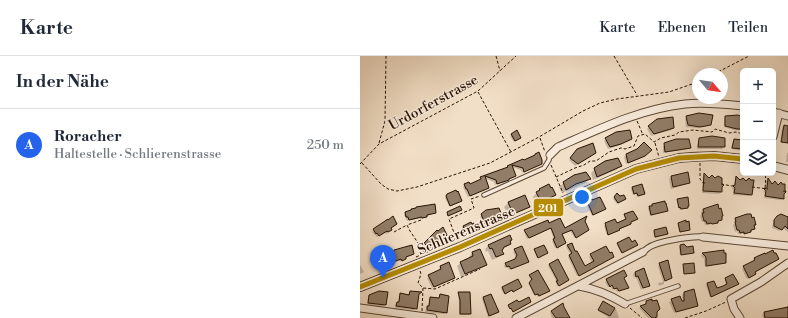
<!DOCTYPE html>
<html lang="de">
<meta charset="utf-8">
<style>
:root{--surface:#fff;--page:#f6f6f7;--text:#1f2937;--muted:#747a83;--line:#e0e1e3;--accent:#2563eb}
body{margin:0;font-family:"Libre Bodoni",serif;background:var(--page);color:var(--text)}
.controls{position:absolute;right:12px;top:12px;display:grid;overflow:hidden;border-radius:6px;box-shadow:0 4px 16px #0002}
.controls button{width:36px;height:36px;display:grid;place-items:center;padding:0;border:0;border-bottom:1px solid var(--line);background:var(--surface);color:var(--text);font:20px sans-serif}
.compass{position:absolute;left:332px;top:12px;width:36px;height:36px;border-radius:50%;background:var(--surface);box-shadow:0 4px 16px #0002;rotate:119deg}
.you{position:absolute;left:222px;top:141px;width:14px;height:14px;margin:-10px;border:3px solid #fff;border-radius:50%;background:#1a73e8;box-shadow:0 0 0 6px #1a73e833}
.badge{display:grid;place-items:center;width:26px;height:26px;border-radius:50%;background:var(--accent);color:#fff;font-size:13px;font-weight:700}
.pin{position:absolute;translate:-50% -33px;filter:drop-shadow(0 1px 2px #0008)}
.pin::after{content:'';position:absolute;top:21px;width:14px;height:12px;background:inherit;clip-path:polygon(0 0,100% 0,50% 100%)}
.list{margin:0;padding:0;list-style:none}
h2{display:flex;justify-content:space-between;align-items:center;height:52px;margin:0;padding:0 16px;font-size:17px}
h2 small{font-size:13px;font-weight:400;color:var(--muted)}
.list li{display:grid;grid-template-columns:26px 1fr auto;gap:12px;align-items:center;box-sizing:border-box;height:72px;padding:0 16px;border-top:1px solid var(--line)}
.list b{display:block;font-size:15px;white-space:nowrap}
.list p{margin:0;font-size:13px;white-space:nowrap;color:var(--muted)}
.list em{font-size:13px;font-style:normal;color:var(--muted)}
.icon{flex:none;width:22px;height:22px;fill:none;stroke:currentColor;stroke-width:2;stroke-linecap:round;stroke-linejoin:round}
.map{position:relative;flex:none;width:428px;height:262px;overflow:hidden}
header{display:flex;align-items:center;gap:24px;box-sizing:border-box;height:56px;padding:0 20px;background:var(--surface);border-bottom:1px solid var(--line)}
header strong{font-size:19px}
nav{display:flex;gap:22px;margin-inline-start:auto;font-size:14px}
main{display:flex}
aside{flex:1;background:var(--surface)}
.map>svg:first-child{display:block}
.shadow{fill:#0003}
.building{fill:#917d68;stroke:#281302}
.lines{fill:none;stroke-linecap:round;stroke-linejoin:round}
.service-casing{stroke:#5a4633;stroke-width:5.5}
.pedestrian-casing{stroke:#5a4633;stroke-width:7}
.minor-casing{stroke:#5a4633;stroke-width:9}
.tertiary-casing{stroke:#5a4633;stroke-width:10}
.path{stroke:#281302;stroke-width:1;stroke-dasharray:3 2;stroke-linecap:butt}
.service{stroke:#f7eadb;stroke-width:3.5}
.pedestrian{stroke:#f7eadb;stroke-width:5}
.minor{stroke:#f7eadb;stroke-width:7}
.tertiary{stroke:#f7eadb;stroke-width:8}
.bus-1-casing{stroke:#f7eadb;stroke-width:8}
.bus-1{stroke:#b48b01;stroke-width:5}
.labels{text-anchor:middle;stroke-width:3;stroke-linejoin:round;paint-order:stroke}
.street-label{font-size:14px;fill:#281302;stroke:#f7eadb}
.line-badge{stroke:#f7eadb;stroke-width:1.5}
.badge-label{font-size:11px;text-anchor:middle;font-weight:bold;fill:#fff}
</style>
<header>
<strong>Karte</strong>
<nav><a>Karte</a><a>Ebenen</a><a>Teilen</a></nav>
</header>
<main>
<aside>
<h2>In der Nähe<small></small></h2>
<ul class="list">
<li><span class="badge">A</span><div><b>Roracher</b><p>Haltestelle · Schlierenstrasse</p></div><em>250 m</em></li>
</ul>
</aside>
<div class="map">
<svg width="428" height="262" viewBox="0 0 428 262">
<rect width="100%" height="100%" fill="#f2dfc7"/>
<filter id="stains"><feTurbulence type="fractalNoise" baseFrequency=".005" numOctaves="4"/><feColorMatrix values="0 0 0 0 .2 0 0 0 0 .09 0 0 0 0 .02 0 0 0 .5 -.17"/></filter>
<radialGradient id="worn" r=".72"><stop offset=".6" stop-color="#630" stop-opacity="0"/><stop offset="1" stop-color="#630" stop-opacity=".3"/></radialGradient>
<path class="shadow" d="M 327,61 L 350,68 L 348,70 L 337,72 L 326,71 L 325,63 Z
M 366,61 L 383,62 L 383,74 L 374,74 L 364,71 L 364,63 Z
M 297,64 L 313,72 L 311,74 L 291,80 L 287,73 Z
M 424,70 L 428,70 L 428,82 L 421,81 L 422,72 Z
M 257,77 L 271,83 L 258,90 L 248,93 L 244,85 Z
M 152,79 L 159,83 L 154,86 L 150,80 Z
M 340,83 L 364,91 L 362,93 L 337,93 L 338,85 Z
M 375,84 L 383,85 L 383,95 L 371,93 L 373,86 Z
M 305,88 L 330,91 L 328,93 L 303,97 L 303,90 Z
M 291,94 L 282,102 L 266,108 L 264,101 L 266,99 Z
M 215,96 L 235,97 L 215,110 L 209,104 Z
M 427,97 L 428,97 L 428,106 L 426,106 Z
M 163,104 L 181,108 L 163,117 L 161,114 L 152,111 L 155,120 L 143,127 L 142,126 L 135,129 L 134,126 L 124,122 L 128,131 L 108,141 L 103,131 L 105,129 L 109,129 L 119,125 L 121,122 L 146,113 Z
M 261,110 L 256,114 L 233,124 L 231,117 L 235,113 Z
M 328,117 L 329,126 L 327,128 L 311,133 L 309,123 L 311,121 Z
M 344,119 L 361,131 L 361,136 L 359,138 L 342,137 L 343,120 Z
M 376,121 L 391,138 L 390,140 L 373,139 L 373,134 L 372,133 Z
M 229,123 L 225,127 L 202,137 L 199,131 L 204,127 Z
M 408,124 L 411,129 L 423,138 L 423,142 L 421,144 L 404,142 L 405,137 L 403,136 L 405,134 L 406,125 Z
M 272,132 L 283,138 L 277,141 L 276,138 L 273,139 L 271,133 Z
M 180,133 L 195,139 L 191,143 L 176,149 L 173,141 Z
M 87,139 L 100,146 L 89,150 L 85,142 Z
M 257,139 L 264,144 L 257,148 L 253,143 Z
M 318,144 L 327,151 L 320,154 L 319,152 L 318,152 L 317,145 Z
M 228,146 L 245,153 L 232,160 L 226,147 Z
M 148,147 L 168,150 L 164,154 L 149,161 L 144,151 Z
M 292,149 L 307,155 L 290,160 L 288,152 Z
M 343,154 L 361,161 L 361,164 L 355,168 L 345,169 L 344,166 L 342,166 L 340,160 L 342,158 L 341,155 Z
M 126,155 L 142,162 L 124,171 L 120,161 Z
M 45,157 L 74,157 L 64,162 L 60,163 L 60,162 L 47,165 L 44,159 Z
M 265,159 L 276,163 L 270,166 L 269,169 L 247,179 L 244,170 L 255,164 L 257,169 L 266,165 L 264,160 Z
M 428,162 L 428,176 L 423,172 L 420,175 L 412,172 L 413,167 L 415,163 Z
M 376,163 L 395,169 L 393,170 L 394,173 L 388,177 L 378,178 L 377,175 L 375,176 L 373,169 L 375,167 L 374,165 Z
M 224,165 L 227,175 L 215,182 L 210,175 L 201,178 L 205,187 L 195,192 L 192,185 L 194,184 L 190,172 L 167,183 L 164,176 L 188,168 L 204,173 Z
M 36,168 L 30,173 L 29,176 L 26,178 L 25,176 L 17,181 L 12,176 L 14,174 Z
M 319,168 L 329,174 L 319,176 L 318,169 Z
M 103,171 L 114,174 L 105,178 L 102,172 Z
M 294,175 L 307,178 L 295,182 L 293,176 Z
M 77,176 L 80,186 L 68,194 L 63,189 Z
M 150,181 L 150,188 L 147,191 L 142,193 L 142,198 L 139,201 L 132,204 L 128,195 L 126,196 L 125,193 L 128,190 Z
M 271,187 L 275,190 L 261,197 L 257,189 Z
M 52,190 L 53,197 L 45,202 L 43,204 L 40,206 L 39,204 L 26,209 L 22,203 Z
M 208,190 L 215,197 L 225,211 L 232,207 L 229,201 L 231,199 L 251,202 L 217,220 L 208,201 L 211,199 L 206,191 Z
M 320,190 L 333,197 L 320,199 L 319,191 Z
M 120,194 L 126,209 L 122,212 L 101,221 L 97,210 L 101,207 L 109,203 L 109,201 L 112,197 Z
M 155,194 L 167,206 L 149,214 L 148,211 L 145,212 L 144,209 L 154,204 L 156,201 L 153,196 Z
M 175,194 L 185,198 L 177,202 L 174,195 Z
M 363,195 L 365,206 L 363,208 L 345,211 L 344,203 L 341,200 L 342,198 Z
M 404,198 L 394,216 L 395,218 L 387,223 L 382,213 L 393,206 L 394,203 Z
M 307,206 L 311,222 L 304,226 L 304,228 L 299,230 L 298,227 L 303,226 L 298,210 Z
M 0,209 L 4,216 L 0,218 Z
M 189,209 L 207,225 L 197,230 L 196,227 L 197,226 L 188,210 Z
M 81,211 L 94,222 L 72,232 L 67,222 L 80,215 L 79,212 Z
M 284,214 L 289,229 L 281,234 L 276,221 L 274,222 L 273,218 Z
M 170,219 L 187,235 L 178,241 L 176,238 L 174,239 L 169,228 L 171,225 L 169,220 Z
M 263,222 L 268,232 L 257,236 L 255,232 L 252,234 L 251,230 L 248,231 L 245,226 L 247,224 Z
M 366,223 L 377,229 L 350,241 L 346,229 L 353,226 L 357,233 L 366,230 L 365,224 Z
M 142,231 L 161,231 L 144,238 L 141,233 Z
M 50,236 L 59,238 L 56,252 L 54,254 L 35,252 L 35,249 L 38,247 L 39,240 L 41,238 L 48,239 Z
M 98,237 L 110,258 L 109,259 L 99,259 L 99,246 L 98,238 Z
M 324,237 L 337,249 L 335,251 L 314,257 L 309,246 L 320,241 L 323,249 L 322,239 Z
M 10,239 L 25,249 L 23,251 L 7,248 L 8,242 Z
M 80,240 L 86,256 L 84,258 L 65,256 L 66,253 L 68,251 L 69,244 L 71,242 L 78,243 Z
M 123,242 L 138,256 L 137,257 L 128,261 L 122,243 Z
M 243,246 L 256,253 L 259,262 L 247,262 L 248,261 L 238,255 Z
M 286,246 L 296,256 L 296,261 L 295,262 L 288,262 L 279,252 L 284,249 Z
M 428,250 L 428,262 L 403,262 L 402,259 L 404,257 L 423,253 Z
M 191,256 L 207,262 L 192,262 L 190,257 Z"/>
<path class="building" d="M 339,57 L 353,59 L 351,69 L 340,71 L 328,69 L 326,60 Z
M 378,59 L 383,61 L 383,73 L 377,73 L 365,70 L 365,60 Z
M 313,61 L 314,72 L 294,78 L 288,70 L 297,63 Z
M 424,69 L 428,70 L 428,87 L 421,86 Z
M 157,74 L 161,82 L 155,85 L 151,78 Z
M 270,74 L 272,83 L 261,88 L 250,91 L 245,82 L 256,76 Z
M 352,80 L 365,82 L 365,91 L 338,91 L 339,82 Z
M 316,83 L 329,83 L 331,92 L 305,96 L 304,87 Z
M 374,83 L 383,84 L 383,93 L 372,92 Z
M 284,86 L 292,94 L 285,100 L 268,107 L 266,98 L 277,93 Z
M 233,87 L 236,97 L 218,108 L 210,102 L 217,93 Z
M 179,96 L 182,104 L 182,108 L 164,116 L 163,112 L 152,109 L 156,120 L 149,123 L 149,124 L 137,128 L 136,124 L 125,120 L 129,132 L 110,140 L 107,133 L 106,133 L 104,128 L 109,126 L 110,128 L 121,123 L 120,121 L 148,111 L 147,110 L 163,103 L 164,104 L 175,99 L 175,98 Z
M 258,102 L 262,110 L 237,121 L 234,112 L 245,105 Z
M 226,116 L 231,123 L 216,128 L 206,134 L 203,126 L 214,119 Z
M 328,116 L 330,127 L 313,131 L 311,120 Z
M 344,117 L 349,122 L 352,119 L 355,122 L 358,120 L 362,122 L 362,128 L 364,129 L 362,131 L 362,136 L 343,135 Z
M 376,120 L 380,124 L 383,122 L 386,125 L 389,122 L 391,124 L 394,124 L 392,139 L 374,137 L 375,132 L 373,130 L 375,129 Z
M 408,122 L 412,128 L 415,125 L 418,129 L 421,126 L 422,128 L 425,128 L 425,134 L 426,136 L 424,138 L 424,143 L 405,140 L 406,135 L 404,133 L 407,132 Z
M 189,128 L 191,132 L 192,131 L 196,139 L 181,146 L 176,136 L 180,134 L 179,133 Z
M 282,128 L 285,138 L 278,140 L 277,137 L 274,138 L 272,131 Z
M 96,134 L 97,136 L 98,135 L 102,145 L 90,150 L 86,140 L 87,138 Z
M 257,137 L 260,140 L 264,139 L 266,143 L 258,147 L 254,141 Z
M 165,139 L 170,151 L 153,158 L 148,146 Z
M 240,141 L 246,153 L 233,159 L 227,145 L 232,143 L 232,144 Z
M 328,141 L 329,150 L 328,150 L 328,152 L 321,153 L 320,151 L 319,152 L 317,143 Z
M 305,145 L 305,147 L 306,147 L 308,155 L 291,159 L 289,150 L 292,150 L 292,148 Z
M 75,148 L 76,157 L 67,159 L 67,161 L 62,162 L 62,161 L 49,164 L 48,161 L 46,161 L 45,156 L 51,154 L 51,153 L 56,152 L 56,151 Z
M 358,148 L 359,153 L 361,152 L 363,160 L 362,160 L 362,164 L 358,165 L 358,167 L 352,168 L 351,167 L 347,168 L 346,165 L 344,165 L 342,157 L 344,157 L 343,153 Z
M 100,150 L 102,154 L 88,160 L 87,156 Z
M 139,152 L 143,162 L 126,170 L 121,158 L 126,154 Z
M 273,155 L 278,163 L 271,166 L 271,168 L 259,173 L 260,174 L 248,179 L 245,167 L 255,163 L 257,167 L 266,163 L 264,158 Z
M 387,158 L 391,158 L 392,162 L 394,161 L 396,169 L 394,169 L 395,173 L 391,174 L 391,176 L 384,178 L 384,176 L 380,177 L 379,174 L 377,174 L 375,166 L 376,166 L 375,162 Z
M 421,158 L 428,161 L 428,173 L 425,170 L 422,174 L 414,170 L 414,164 L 417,160 Z
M 33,160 L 37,168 L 31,172 L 32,174 L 28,176 L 27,175 L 19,180 L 17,177 L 16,178 L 13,173 L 28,163 L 28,164 Z
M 227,160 L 225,165 L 229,174 L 216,182 L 212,174 L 202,178 L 206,187 L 197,192 L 193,183 L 195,182 L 191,172 L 169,182 L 164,174 L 188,164 L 189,167 L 200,162 L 205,172 Z
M 326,164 L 326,166 L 329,165 L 330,174 L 320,176 L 318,167 Z
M 111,166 L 112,168 L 114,167 L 117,173 L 106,178 L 103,170 Z
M 83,171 L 87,179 L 80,185 L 81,186 L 78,189 L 77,188 L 71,192 L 69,190 L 68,191 L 64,187 L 77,174 L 78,175 Z
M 306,171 L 308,178 L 295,181 L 294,174 Z
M 150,179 L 152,184 L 150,185 L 151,188 L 144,191 L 142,195 L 144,198 L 136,201 L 132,192 L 130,193 L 128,189 Z
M 269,181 L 272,186 L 275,184 L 278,189 L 262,197 L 257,187 Z
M 212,187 L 215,195 L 217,195 L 225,210 L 234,205 L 230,198 L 246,190 L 250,197 L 252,196 L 254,201 L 219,220 L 209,199 L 212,197 L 207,189 Z
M 324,188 L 327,191 L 333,190 L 334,197 L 321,199 L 320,189 Z
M 52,189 L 54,198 L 46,201 L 46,203 L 42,205 L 41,203 L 28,208 L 27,205 L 26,206 L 24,201 L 34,195 L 34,194 Z
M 184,189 L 188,197 L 178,202 L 174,193 Z
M 162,190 L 169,206 L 151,213 L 149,210 L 147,211 L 145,207 L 155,203 L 157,199 L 154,193 Z
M 120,193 L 127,209 L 105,218 L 100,206 L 113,200 L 112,196 Z
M 364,194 L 364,197 L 366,197 L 366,207 L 346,210 L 346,201 L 342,197 Z
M 413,194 L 414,197 L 416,197 L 419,203 L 395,216 L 396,218 L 389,222 L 383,210 L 395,204 L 394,202 L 398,200 L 405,197 L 405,198 Z
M 198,203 L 209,224 L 199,230 L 196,225 L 198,225 L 189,208 Z
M 308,204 L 312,222 L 305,225 L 299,207 Z
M 89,206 L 95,222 L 74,231 L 68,219 L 81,213 L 80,210 Z
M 334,207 L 335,217 L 324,218 L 323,208 Z
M 284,212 L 290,230 L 283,232 L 278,220 L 276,221 L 275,216 Z
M 178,214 L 190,235 L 179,240 L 178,238 L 175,239 L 169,227 L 172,223 L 169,219 Z
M 264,214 L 267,220 L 264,222 L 269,232 L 259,235 L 257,232 L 254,233 L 252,229 L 250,231 L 246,223 Z
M 373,218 L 379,228 L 351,241 L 347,227 L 354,225 L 357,232 L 363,230 L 367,228 L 365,222 Z
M 158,223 L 162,231 L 153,236 L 152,234 L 145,238 L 142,231 Z
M 334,233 L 338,250 L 316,256 L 311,243 L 320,240 L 322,245 L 324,245 L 324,236 Z
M 19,235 L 28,236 L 26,249 L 8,247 L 9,239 Z
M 50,235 L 62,236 L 59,238 L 57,253 L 36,250 L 37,246 L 39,246 L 40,237 L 49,239 Z
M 98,236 L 110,236 L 111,258 L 100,258 L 100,244 Z
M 80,238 L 89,240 L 87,257 L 67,254 L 67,250 L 69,250 L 70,241 L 79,242 Z
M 131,238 L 139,256 L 129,260 L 123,241 Z
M 169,241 L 171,246 L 153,256 L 151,252 L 150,253 L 148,249 L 157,244 L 159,246 Z
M 292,243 L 292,245 L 297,244 L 300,253 L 297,256 L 297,261 L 294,262 L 292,262 L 280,250 L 286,248 L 286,245 Z
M 243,245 L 255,252 L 250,260 L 238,254 Z
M 203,247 L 204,251 L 210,262 L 196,262 L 191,255 Z
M 428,251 L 428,262 L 405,262 L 404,256 Z"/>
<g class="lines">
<g class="service-casing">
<path id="service" d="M 124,139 L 184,112 L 189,104 L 190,99
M 265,248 L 318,230"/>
</g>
<g class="pedestrian-casing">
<path id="pedestrian" d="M 283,196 C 285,195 286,193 288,192 C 297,185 332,180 343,181"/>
</g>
<g class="minor-casing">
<path id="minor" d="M 413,56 L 428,60
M 413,81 L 419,57
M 190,99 L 198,91 C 239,73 280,53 325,48 C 344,46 364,48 383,50
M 343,181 L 428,190
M 219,230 C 237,233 250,239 265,248
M 0,252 L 73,262
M 156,262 L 283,196
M 380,262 L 374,253 L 371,243 L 401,226 L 428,207"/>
</g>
<g class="tertiary-casing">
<path id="tertiary" d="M 413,110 L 428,114
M 0,231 L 100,191 L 276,113 L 319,102 L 331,101 L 354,100 L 383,103"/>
</g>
<path class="path" d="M 136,0 L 140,15
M 254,0 L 277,39
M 354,18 L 389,0
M 118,36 L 151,96
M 277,65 L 283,79
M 180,82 L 185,96
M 19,87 L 25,65 L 26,0
M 295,87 L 299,101
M 2,107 L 21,128 L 28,133 L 37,135 L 57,131 L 130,107 L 179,81 L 223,55 L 240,47 L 257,43 L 309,36 L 338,26
M 340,107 L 340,123 L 343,127 L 345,127
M 0,108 L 19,88 L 118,35 L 156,0
M 191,109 L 203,137
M 196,121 L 215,112 L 224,109 L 230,105 L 236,105 L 249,96 L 261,92 L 265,93 L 274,90 L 278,80 L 285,78 L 294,86 L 301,82 L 315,79 L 319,76 L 333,74 L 352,76 L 355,73 L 369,77 L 376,76 L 383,78
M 361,128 L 372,130 L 376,129
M 392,131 L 408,133
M 405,132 C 406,126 405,122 406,117
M 423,135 L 428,136
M 61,164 L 47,169 L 50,175 L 64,196
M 34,176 L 47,169
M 97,185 L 89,163 L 114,152 L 111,143 L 120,140
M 56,201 L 72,194
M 60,215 L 61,218 L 58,227 L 63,232 L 75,233 L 120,213
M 270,252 L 282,262
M 62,255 L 63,232
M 325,262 L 346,255 L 366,246"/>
<use href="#service" class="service"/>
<use href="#pedestrian" class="pedestrian"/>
<use href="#minor" class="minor"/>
<use href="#tertiary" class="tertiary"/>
<g class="bus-1-casing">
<path id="bus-1" d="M 0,231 L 100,191 L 276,113 L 319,102 L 354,100 L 383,103"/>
</g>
<use href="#bus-1" class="bus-1"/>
</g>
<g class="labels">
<g class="street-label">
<text transform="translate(73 46) rotate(-29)" y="5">Urdorferstrasse</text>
<text transform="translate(106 174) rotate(-23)" y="5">Schlierenstrasse</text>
</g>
</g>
<rect class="line-badge" x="173" y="142" width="31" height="19" rx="4" fill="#b48b01"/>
<g class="badge-label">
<text x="188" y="156">201</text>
</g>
<rect width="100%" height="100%" filter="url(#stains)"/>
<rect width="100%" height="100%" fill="url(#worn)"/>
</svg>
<div class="controls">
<button>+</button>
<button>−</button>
<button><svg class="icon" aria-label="layers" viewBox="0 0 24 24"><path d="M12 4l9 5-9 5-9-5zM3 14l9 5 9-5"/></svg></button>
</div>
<svg class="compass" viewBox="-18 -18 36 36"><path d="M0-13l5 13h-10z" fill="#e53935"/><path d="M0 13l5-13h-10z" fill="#747a83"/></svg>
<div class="you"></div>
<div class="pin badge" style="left:23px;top:222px">A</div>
</div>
</main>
